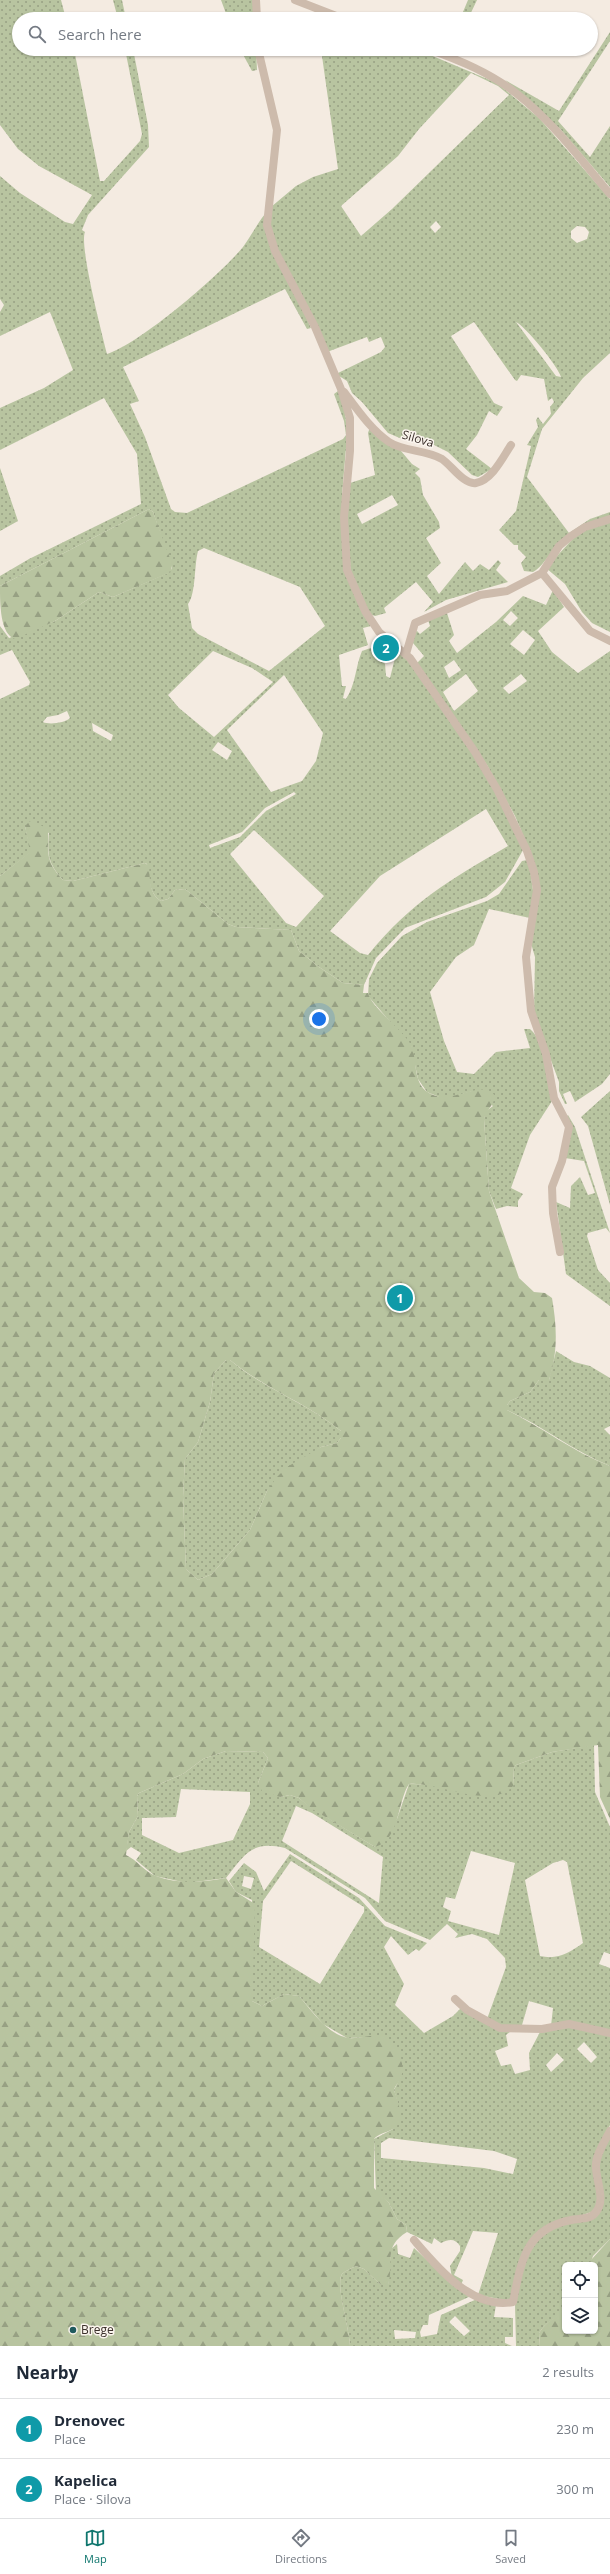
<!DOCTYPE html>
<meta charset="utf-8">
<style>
:root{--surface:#fff;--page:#f2f2f3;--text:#1f2937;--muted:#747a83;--line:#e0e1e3;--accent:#0f766e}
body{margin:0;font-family:"Open Sans",sans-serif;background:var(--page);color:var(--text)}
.controls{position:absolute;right:12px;bottom:12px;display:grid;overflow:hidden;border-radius:6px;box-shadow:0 1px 3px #0004}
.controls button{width:36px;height:36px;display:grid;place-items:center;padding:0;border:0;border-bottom:1px solid var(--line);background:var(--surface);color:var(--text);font:20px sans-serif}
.you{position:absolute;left:319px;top:1019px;width:14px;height:14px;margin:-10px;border:3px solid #fff;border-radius:50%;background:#1a73e8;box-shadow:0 0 0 6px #1a73e833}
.badge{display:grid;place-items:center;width:26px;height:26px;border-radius:50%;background:var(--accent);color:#fff;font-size:13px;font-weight:700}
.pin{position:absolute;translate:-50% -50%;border:2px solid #fff;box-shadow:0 1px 4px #0006}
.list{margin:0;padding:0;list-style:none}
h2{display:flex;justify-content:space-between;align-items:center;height:52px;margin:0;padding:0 16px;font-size:17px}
h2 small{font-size:13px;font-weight:400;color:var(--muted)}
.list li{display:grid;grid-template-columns:26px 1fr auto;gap:12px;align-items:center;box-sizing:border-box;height:60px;padding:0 16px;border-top:1px solid var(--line)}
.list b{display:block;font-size:15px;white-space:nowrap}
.list p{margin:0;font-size:13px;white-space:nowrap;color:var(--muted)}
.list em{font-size:13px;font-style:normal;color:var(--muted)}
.icon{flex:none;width:22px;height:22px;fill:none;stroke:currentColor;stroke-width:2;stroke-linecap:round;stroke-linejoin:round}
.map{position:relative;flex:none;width:610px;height:2346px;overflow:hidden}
.search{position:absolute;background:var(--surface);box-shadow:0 1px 3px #0004;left:12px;right:12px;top:12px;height:44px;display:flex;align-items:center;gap:10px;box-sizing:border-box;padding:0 14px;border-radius:22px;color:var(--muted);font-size:15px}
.sheet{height:172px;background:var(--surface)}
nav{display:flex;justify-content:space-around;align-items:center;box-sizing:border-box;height:56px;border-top:1px solid var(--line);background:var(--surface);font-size:11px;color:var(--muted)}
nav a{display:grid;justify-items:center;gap:2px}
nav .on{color:var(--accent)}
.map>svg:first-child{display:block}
.grass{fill:url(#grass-dots);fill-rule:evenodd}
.forest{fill:url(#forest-firs);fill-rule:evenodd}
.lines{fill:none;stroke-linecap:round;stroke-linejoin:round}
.minor{stroke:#cdbbac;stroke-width:8}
.poi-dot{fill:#1f5a5e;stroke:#fbf5ee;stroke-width:1.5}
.labels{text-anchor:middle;stroke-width:3;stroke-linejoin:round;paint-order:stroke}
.street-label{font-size:12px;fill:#3b302b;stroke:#fbf5ee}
.poi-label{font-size:12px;fill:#3b302b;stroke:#fbf5ee;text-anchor:start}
</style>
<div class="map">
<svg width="610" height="2346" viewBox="0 0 610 2346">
<defs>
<pattern id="grass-dots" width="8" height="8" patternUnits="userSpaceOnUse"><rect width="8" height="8" fill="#b8c4a0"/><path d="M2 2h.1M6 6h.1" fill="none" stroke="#97a083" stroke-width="1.8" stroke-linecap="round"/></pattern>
<pattern id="forest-firs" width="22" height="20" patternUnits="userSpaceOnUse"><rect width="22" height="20" fill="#b8c4a0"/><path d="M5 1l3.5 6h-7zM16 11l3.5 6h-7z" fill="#97a083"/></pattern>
</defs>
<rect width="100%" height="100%" fill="#f4ebe1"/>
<path class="grass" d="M 0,0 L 61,0 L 66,19 L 19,19 L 19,49 L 74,49 L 100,181 L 104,181 L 140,141 L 142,134 L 125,49 L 133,49 L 148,125 L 149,147 L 88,215 L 82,230 L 85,232 C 79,245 102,334 107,354 C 141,343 220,275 243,247 C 251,236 257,224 265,214 L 266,227 L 311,328 L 307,329 L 285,289 L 123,367 L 139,401 L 130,404 L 145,437 L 171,509 L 175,512 L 187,513 L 343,439 L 346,435 L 344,421 L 334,394 L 338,391 L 345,409 L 347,436 L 342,495 L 344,570 L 371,626 L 363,628 L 368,645 L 339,655 L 342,686 L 346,686 L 343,698 L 346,699 C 356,684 355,668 362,651 L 385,643 L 387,650 L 382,653 L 381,659 L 385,664 L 386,676 L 390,678 L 397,650 L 404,655 L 485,772 L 523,850 L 505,882 L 486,897 L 405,928 L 376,958 L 364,985 L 343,983 L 319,967 L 299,951 L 291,930 L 236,927 L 228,924 L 185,889 L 175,890 L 168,899 L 161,901 C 149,894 149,877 147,864 L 145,863 L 73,881 L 63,880 C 48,863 47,855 49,833 L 25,826 L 31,852 L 0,876 L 0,699 L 29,685 L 30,682 L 12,650 L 0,655 L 0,626 L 9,638 L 55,621 L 99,592 L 113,597 L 170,572 L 172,568 L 153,512 L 149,509 L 0,586 L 0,576 L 29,559 L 141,504 L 137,454 L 104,398 L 0,450 L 0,408 L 44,388 L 73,370 L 50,312 L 0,336 L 0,312 L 4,305 L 0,299 L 0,176 L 20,193 L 65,222 L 73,224 L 92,195 L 39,166 L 18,149 L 0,125 ZM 204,548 L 300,587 L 325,626 L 269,671 L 198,634 L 192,628 L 188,604 C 196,594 194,566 198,551 ZM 213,651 L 252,668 L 273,682 L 214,737 L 179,708 L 168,695 ZM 284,675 L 323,733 L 316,761 L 302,781 L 271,792 L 227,730 ZM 67,711 L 70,718 C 65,723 49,725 43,722 L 47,717 L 58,715 ZM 92,723 L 113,735 L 111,741 L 93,731 ZM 218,742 L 232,751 L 227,760 L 212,750 ZM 294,792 L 296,794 L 266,811 L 240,837 L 210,848 L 209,845 L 242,832 L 265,808 ZM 486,809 L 508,846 C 450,880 412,901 368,955 L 360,953 L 330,931 L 380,876 ZM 254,830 L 324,896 L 296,927 L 286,923 L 230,854 Z
M 113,0 L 122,0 L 126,19 L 118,19 Z
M 221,0 L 253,0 L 255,19 L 228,19 Z
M 468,0 L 477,0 L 468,19 L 460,19 Z
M 610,32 L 610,41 L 558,121 L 590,157 L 610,126 L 610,187 L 561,130 L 505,80 L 559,111 Z
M 240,49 L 256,49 L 257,70 L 252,71 Z
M 321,49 L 416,49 L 497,83 L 539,118 L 610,199 L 610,353 L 583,378 L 542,429 L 527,477 L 569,533 L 590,519 L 610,512 L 610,516 C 592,521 561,543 548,557 C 543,563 540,568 533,572 L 524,571 L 521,563 L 526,557 L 518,549 L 518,545 L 514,545 L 499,530 L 516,511 L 531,446 L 527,445 L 538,427 L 536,420 L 538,417 L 543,424 L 551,414 L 550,407 L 554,402 L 552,398 L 548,401 L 544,379 L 521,375 L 517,381 L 515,380 L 474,322 L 451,336 L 494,403 L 503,407 L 497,416 L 489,411 L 477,435 L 466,449 L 492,469 L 478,477 L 472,475 L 448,452 L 434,445 L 402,439 L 388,433 L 362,402 L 352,393 L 347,381 L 336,374 L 381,352 L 385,347 L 381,337 L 369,342 L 367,337 L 327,352 L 279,254 L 271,229 L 271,207 L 296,186 L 313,177 L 338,169 ZM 471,73 L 498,86 L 509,95 L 392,209 L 361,236 L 341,206 L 398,156 L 419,129 ZM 436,221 L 441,227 L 435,233 L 430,227 ZM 577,226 L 585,227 L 589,232 L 587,239 L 577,243 L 571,238 L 571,231 ZM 516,322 C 526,327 558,366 561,377 L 556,376 Z
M 370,427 L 401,451 L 412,464 L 420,469 L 415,473 L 420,478 L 423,495 L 439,522 L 440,528 L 426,538 L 441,563 L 427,576 L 439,594 L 465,562 L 473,571 L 480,564 L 489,570 L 498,560 L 501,563 L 496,570 L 508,582 L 446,600 L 424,612 L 433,602 L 416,582 L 384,608 L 386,613 L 375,616 L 369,614 L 351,577 L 346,496 L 350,483 L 375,475 L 368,433 ZM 392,495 L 398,505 L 362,524 L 357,514 Z
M 0,468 L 18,521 L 0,531 Z
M 610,519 L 610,632 L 592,623 L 582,612 L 565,584 L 546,568 L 579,532 Z
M 553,590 L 564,607 L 538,631 L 552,652 L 578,673 L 610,651 L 610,1074 L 602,1084 L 575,1102 L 570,1091 L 563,1094 L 567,1104 L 565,1104 L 559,1091 L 559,1082 L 534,1014 L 535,957 L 530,940 L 536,911 L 526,842 L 515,816 L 487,765 L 417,663 L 424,656 L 413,643 L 413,633 L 417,631 L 420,634 L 430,626 L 428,620 L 447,613 L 454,635 L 449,641 L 457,653 L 496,622 L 523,596 L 546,605 ZM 511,611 L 518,618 L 510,626 L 503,620 ZM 523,630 L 535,640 L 524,655 L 510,644 ZM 454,660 L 461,670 L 449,678 L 444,667 ZM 466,674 L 478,691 L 454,711 L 443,692 ZM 521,674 L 527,681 L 509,694 L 503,688 Z
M 527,860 L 534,886 L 530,918 L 489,909 L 474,945 L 456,957 L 430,992 L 444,1041 L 457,1072 L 474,1074 L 496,1052 L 530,1048 L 524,1029 L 530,1029 C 547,1044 548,1080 552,1101 L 530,1135 L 511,1188 L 523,1194 L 518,1201 L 518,1207 L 507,1206 L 496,1209 L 489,1191 L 484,1119 L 485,1112 L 493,1106 L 473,1091 L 444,1099 L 427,1092 L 418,1079 L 411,1046 L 368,996 L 369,979 L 377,963 L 402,936 L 427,922 L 487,901 L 499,894 L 522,861 Z
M 610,1091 L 610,1205 L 588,1126 L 581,1117 Z
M 568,1115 L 575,1127 L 610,1233 L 606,1228 L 588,1233 L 587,1236 L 598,1270 L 610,1283 L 610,1306 L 566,1274 L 556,1202 L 570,1208 L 571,1186 L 580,1177 L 588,1195 L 595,1193 L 584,1161 L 565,1158 L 566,1117 Z
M 556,1351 L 574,1362 L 590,1366 L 610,1378 L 610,1426 L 604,1429 L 610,1435 L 610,1466 C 573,1451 543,1426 507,1410 L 507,1405 L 510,1401 L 530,1392 L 539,1380 L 549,1380 Z
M 226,1360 L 230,1360 C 264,1389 307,1403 341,1431 L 341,1438 L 337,1443 L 321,1447 L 267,1491 L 250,1530 L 212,1574 L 198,1580 L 186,1569 L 183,1497 L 185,1459 L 198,1442 L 210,1402 L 214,1373 Z
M 594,1745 L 595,1792 L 610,1827 L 610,1954 L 604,1952 L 599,1964 L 610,1968 L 610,2031 L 551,2026 L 553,2008 L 529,2001 L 522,2025 L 501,2026 L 487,2019 L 506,1967 L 505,1958 L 487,1939 L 472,1934 L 455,1938 L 458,1934 L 447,1924 L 430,1940 L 385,1921 L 365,1898 L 285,1848 C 252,1840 245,1854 226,1878 L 187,1883 L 155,1876 L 136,1860 L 141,1853 L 131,1847 L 126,1851 L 129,1832 L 138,1816 L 137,1796 L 139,1793 L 183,1774 L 203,1759 L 226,1751 L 263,1752 L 268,1758 L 258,1783 L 280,1797 L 290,1795 L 299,1798 L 310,1807 L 375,1847 L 397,1819 L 409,1784 L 513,1786 L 514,1768 L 516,1765 L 552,1752 ZM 181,1789 L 250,1792 L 250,1804 L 233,1840 L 179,1853 L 142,1835 L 142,1818 L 176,1817 ZM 296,1806 L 312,1813 L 383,1857 L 379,1903 L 282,1841 ZM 471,1851 L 515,1863 L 499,1935 L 448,1921 L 451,1911 L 443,1907 L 446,1897 L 455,1899 ZM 563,1860 L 567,1862 L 583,1943 C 569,1953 558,1960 540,1956 L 525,1880 L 553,1863 Z
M 290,1854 L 359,1898 L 385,1926 L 427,1943 L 419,1951 L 416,1949 L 408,1955 L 391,1936 L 384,1947 L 404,1984 L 395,2005 L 424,2033 L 453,2016 L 461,2008 L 511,2031 L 506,2035 L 508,2046 L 495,2051 L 501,2066 L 511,2064 L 515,2074 L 530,2070 L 529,2053 L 540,2032 L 568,2027 L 610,2036 L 610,2125 L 595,2158 L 599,2197 L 594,2211 L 538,2231 L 510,2301 L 478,2295 L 498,2233 L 473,2231 L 454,2275 L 463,2280 L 461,2285 L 452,2278 L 450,2266 L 460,2251 L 460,2246 C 455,2238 449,2239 441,2243 L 434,2238 L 432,2244 L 407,2232 L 406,2225 L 397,2219 L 389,2203 L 376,2192 L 374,2139 L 393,2129 L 398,2104 L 394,2090 L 401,2076 L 402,2063 L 383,2037 L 347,2038 L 323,2024 L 299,1996 L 284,1994 L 262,2006 L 252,2001 L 252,1900 L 236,1892 L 229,1881 L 244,1863 L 256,1872 L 264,1891 ZM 291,1861 L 364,1907 L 364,1912 L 320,1984 L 259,1947 L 263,1901 ZM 244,1876 L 254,1878 L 251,1889 L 242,1886 ZM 584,2042 L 597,2057 L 591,2063 L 577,2049 ZM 557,2053 L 564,2060 L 551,2072 L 546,2065 ZM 389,2138 L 494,2151 L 517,2159 L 513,2174 L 484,2168 L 381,2158 L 381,2143 Z
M 610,2134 L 610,2239 L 593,2256 L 590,2265 L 565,2265 C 565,2278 570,2305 560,2314 C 551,2322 547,2321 539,2333 L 540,2346 L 516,2346 L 515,2304 L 525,2258 L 545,2231 L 598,2212 L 597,2166 Z
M 397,2244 L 398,2254 L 410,2258 L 414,2248 L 449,2281 L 471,2296 L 429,2315 L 428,2325 L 423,2325 L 420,2332 L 421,2337 L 437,2334 L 441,2315 L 477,2299 L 496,2305 L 494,2317 L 513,2318 L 513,2337 L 505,2337 L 505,2343 L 512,2346 L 350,2346 C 350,2330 335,2285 342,2274 C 345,2271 352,2268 356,2266 L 364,2269 L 381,2285 L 388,2285 L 391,2249 ZM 455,2316 L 470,2331 L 464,2336 L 449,2322 ZM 394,2330 L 416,2332 L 415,2338 L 395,2339 Z"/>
<path class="forest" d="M 149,509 L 153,512 L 172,564 L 171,572 L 113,597 L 99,592 L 55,621 L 15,639 C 0,634 0,604 0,586 Z
M 30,821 L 47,828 C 49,834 48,838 48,844 C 47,860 53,869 63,880 L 73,881 L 145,863 L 149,866 C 150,879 149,894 161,901 L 168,899 L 175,890 L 185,889 L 228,924 L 236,927 L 291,930 L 299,951 L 319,967 L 343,983 L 364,985 L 363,993 L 368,993 C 371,1007 403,1030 411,1045 C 418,1060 412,1083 429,1093 C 452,1107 481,1077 495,1096 C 493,1107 486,1110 484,1119 L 489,1191 L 519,1278 L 534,1292 L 545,1293 L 552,1298 C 557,1327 558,1352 549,1380 L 539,1380 L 530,1392 L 510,1401 L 507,1405 L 507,1410 C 542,1427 573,1452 610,1466 L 610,1819 L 600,1797 L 598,1745 L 552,1752 L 516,1765 L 514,1768 L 513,1786 C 491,1811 436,1781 409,1784 C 397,1802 400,1840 375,1847 L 309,1807 L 299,1798 L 290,1795 L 280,1797 L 262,1791 L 258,1783 L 268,1758 L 263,1752 L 226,1751 L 203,1759 L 183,1774 L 139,1793 L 137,1796 L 138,1816 L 129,1832 L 126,1855 C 137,1860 145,1872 156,1876 C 179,1885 203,1882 226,1878 L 236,1892 L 255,1904 L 252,2001 L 262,2006 L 284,1994 L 299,1996 C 312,2011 327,2034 348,2038 C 358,2039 369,2035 379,2036 C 397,2038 406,2061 401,2077 C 400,2082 395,2085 394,2090 C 398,2102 407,2123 391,2130 C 385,2133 378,2134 374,2139 L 374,2188 L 389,2203 L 397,2219 L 406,2225 L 407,2232 C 382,2247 395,2262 388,2285 L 381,2285 L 364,2269 L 356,2266 C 352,2268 345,2271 342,2274 C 335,2284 350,2330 350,2346 L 0,2346 L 0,876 L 30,852 L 25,826 ZM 226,1360 L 230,1360 C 265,1389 307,1403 341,1431 L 341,1438 L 337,1443 L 321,1447 L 287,1467 L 277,1477 L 267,1491 L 250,1530 L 212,1574 L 198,1580 L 186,1569 L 183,1497 L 185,1459 L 198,1442 L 210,1402 L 214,1373 Z
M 610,2239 L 610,2346 L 540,2346 L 539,2333 C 548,2319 556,2319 565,2308 L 565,2331 L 595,2331 L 595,2265 L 590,2265 L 591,2260 Z"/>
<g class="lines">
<path class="minor" d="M 256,0 L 257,19
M 295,0 L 344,19
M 258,49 L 277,130 L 267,225 L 275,251 L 315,327 L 341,389 L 350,418 L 350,451 L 344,517 L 347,570 L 365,611 L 379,632 L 410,658 L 475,752 L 498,791 L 527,851 L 534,872 L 537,890 L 526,957 L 531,1011 L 546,1054 L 554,1098 L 569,1127 L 562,1161 L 552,1187 L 553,1213 L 560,1252
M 428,49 C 459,60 491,73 517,94 C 553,122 581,160 610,194
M 344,392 C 357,409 371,430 389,442 C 404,452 425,449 442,459 C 451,465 464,485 476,483 C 492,480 503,457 511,445
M 542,573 L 590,631 L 610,641
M 406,654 L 415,623 L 480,595 L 507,591 L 542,573 L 559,546 L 571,536 L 585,527 L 610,519
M 455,1999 L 467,2010 L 500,2028 L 542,2029 L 569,2024 L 610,2033
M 414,2240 C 437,2267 472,2310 513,2302 C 521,2262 525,2229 571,2220 C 580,2218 590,2220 596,2212 C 606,2199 596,2181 596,2167 C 595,2156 605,2141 610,2131"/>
</g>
<circle class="poi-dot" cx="73" cy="2330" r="4"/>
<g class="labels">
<g class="street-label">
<text transform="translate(418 439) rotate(16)" y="4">Silova</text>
</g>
<g class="poi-label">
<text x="81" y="2334">Brege</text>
</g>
</g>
</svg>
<div class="controls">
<button><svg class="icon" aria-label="locate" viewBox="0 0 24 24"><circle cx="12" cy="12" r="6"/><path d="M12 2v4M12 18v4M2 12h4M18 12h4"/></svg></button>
<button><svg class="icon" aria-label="layers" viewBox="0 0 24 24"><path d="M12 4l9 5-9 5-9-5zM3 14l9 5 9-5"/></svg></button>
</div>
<div class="you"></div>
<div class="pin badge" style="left:400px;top:1298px;background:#0f9aa8">1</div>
<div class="pin badge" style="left:386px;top:648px;background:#0f9aa8">2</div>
<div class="search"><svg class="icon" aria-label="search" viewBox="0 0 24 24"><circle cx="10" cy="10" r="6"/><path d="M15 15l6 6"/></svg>Search here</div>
</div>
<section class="sheet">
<h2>Nearby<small>2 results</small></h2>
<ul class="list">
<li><span class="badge" style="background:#0f9aa8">1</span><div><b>Drenovec</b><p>Place</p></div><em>230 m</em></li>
<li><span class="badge" style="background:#0f9aa8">2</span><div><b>Kapelica</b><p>Place · Silova</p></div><em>300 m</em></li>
</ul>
</section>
<nav>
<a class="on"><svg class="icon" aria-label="map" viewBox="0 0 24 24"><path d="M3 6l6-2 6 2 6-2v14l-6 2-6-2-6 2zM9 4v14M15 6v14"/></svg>Map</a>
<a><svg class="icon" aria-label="directions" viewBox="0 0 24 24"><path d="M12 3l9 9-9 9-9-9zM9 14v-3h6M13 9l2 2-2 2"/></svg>Directions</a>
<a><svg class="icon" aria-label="saved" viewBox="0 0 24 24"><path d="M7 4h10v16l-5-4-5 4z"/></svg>Saved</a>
</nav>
